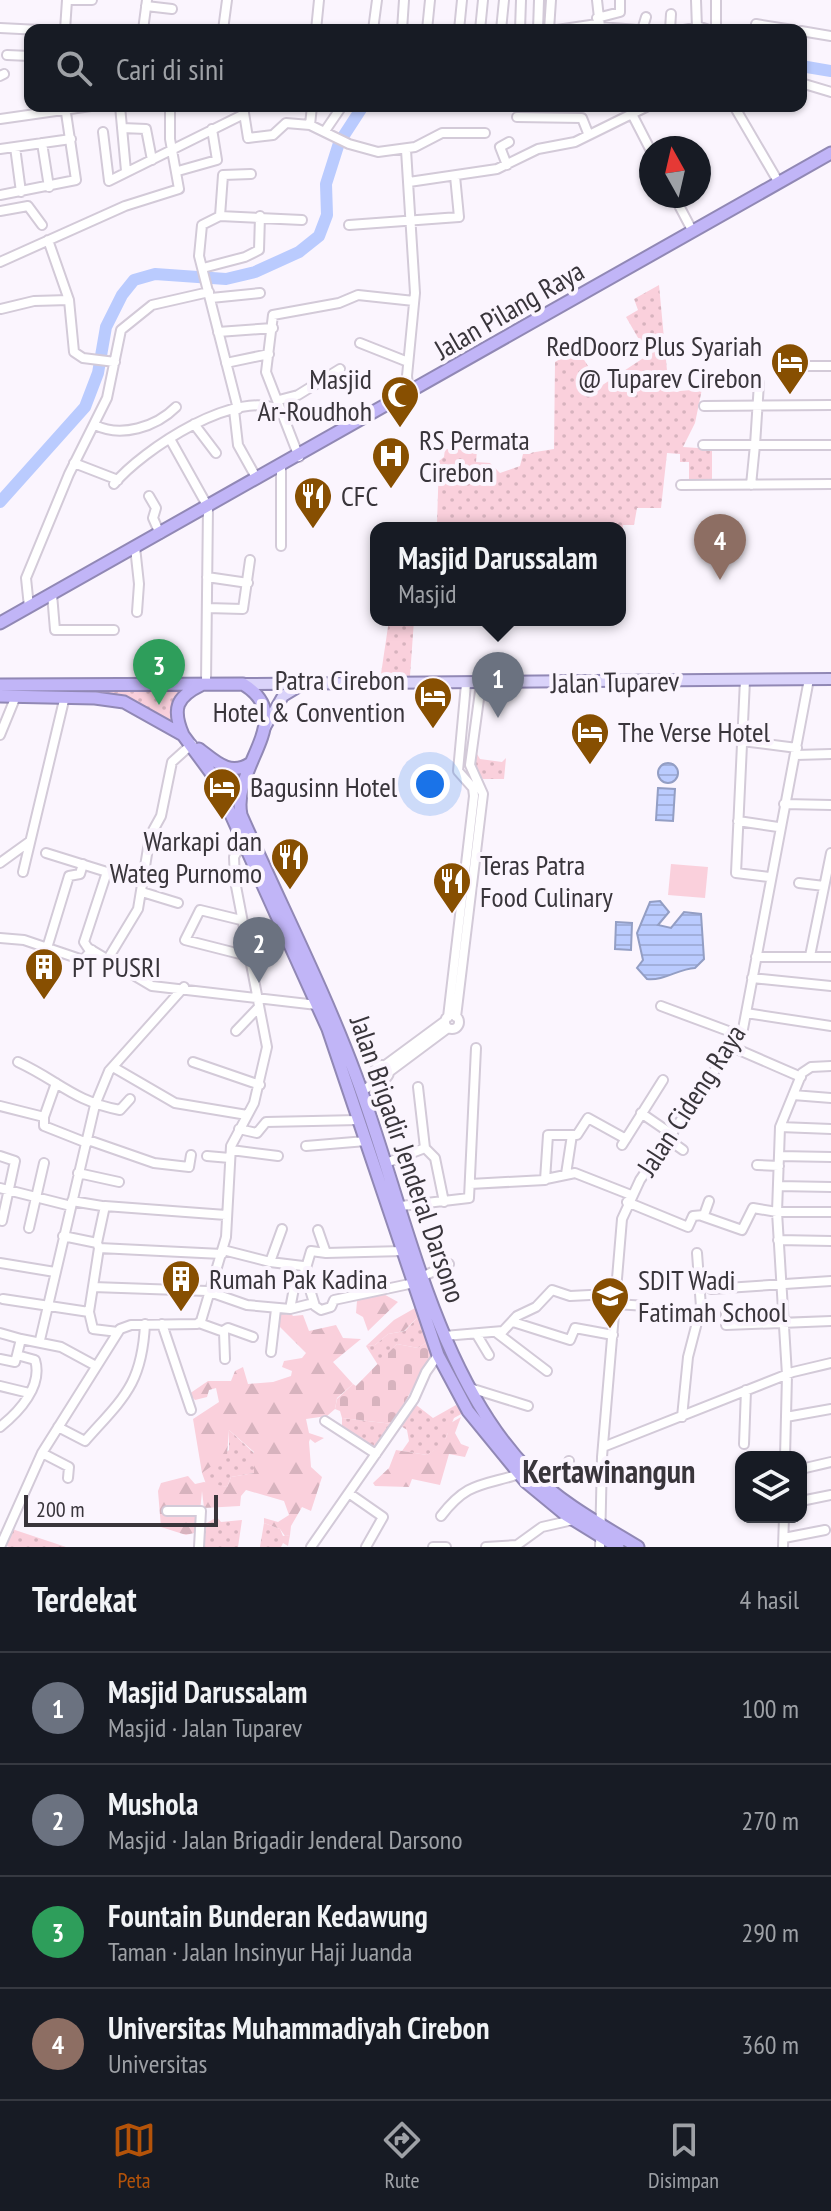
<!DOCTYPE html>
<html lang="id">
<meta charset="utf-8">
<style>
:root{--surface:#171b24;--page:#20242c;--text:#f1f3f6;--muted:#9ea1a6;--line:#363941;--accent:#b45309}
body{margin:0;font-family:"PT Sans Narrow",sans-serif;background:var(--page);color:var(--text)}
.controls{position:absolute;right:24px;bottom:24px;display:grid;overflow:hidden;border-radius:16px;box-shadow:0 2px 6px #0004}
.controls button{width:72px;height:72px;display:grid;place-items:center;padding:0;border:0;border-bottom:2px solid var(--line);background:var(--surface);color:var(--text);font:40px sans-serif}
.compass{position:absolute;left:639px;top:136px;width:72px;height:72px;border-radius:50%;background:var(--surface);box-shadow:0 2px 6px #0004;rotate:352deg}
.scale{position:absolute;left:24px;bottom:20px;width:194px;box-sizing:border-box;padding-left:8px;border:4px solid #39353b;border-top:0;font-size:22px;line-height:28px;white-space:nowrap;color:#39353b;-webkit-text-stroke:6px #fbf5fe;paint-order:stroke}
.you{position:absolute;left:430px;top:784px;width:28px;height:28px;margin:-20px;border:6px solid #fff;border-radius:50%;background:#1a73e8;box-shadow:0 0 0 12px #1a73e833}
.badge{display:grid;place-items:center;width:52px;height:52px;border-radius:50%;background:var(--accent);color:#fff;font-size:26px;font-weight:700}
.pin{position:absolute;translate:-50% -66px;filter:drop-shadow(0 2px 4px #0008)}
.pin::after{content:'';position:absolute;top:42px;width:28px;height:24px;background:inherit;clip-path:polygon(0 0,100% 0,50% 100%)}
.popup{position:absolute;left:370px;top:522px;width:256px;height:104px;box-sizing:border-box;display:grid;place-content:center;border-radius:16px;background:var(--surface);filter:drop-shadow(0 2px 6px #0005);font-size:26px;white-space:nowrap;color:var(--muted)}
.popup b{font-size:30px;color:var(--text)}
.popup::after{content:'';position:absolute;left:50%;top:100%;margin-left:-16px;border:16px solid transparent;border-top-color:var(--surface)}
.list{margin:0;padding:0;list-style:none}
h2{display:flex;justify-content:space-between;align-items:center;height:104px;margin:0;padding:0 32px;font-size:34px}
h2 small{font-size:26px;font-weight:400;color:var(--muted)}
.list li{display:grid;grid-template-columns:52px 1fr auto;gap:24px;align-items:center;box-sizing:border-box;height:112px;padding:0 32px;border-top:2px solid var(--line)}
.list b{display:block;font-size:30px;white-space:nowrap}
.list p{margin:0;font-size:26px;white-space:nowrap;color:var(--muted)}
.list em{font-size:26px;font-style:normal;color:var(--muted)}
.icon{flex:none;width:44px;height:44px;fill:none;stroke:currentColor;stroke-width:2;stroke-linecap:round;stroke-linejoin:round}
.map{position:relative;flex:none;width:831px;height:1547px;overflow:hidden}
.search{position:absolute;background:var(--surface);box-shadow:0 2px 6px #0004;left:24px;right:24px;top:24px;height:88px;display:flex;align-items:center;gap:20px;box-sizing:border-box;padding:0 28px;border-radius:16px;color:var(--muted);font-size:30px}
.sheet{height:552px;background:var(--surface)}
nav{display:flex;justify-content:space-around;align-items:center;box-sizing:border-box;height:112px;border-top:2px solid var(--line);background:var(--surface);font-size:22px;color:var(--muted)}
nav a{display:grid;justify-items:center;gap:4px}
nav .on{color:var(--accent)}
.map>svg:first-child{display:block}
.grass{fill:url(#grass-dots)}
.forest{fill:url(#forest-firs)}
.cemetery{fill:url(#cemetery-stones)}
.pitch{fill:#fad0dc}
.water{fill:url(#water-rules);stroke:#939ec4;stroke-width:2}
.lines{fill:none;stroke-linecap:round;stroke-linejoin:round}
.river{stroke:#bacbfe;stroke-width:12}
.minor-casing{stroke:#d3cad8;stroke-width:12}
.major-casing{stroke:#9188b5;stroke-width:14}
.highway-casing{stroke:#9188b5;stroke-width:15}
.minor{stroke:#fff;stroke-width:8}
.major{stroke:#dad3fa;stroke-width:10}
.highway{stroke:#c1b5f7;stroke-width:11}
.labels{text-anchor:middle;stroke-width:8;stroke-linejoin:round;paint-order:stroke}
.street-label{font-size:28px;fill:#39353b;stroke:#fbf5fe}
.poi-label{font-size:28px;fill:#39353b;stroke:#fbf5fe;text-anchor:start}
.quarter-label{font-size:32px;font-weight:bold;fill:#39353b;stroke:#fbf5fe}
</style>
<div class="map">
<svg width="831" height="1547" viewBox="0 0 831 1547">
<defs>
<pattern id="grass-dots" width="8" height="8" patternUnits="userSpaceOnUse" patternTransform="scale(2)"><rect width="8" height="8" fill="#fad0dc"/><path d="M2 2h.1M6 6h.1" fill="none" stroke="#d7b3be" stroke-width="1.8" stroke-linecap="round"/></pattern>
<pattern id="forest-firs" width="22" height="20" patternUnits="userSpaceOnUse" patternTransform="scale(2)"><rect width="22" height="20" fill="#fad0dc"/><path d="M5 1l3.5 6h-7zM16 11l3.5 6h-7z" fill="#d7b3be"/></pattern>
<pattern id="cemetery-stones" width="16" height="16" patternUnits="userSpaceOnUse" patternTransform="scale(2)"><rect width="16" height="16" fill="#fad0dc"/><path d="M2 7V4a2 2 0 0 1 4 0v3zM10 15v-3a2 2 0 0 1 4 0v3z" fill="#d7b3be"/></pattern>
<pattern id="water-rules" width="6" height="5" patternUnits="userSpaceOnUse" patternTransform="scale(2)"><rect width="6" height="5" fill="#bacbfe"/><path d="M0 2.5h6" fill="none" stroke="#a1afdb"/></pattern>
</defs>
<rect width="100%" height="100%" fill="#fbf5fe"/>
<path class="grass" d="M 659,285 L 669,392 L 702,389 L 695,423 L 683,447 L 712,449 L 712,481 L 689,481 L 689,462 L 680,462 L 680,454 L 667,453 L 661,508 L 637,508 L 634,525 L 623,525 L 621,576 L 620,528 L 468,528 L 467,524 L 437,524 L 439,461 L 444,457 L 445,449 L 477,450 L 476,462 L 490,463 L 500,473 L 520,466 L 523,454 L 554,449 L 555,362 L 577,349 L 601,386 L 648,355 L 626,317 L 638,310 L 634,299 Z
M 389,620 L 414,620 L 410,676 L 381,674 Z
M 185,688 L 174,700 L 170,720 L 130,698 L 86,690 Z
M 477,754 L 480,759 L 502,762 L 506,758 L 504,779 L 483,779 L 474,768 Z
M 418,1317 L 427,1342 L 418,1348 L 397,1344 L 378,1365 L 366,1346 L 375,1345 L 388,1334 L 405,1331 Z
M 415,1404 L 433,1418 L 456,1405 L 463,1413 L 454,1418 L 443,1445 L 427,1455 L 402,1451 L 409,1441 L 407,1430 L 401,1426 Z
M 342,1418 L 393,1424 L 375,1449 L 342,1429 Z
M 229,1430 L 254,1453 L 254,1473 L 231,1477 L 227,1487 L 206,1484 L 202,1473 L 229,1450 Z
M 217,1517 L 221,1522 L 242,1520 L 238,1547 L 202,1547 L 205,1524 Z
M 264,1523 L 280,1529 L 283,1536 L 290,1535 L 288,1546 L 283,1543 L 281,1547 L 260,1547 Z
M 12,1529 L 66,1547 L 9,1547 L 4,1545 Z"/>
<path class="forest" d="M 380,1292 L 398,1302 L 368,1331 L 363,1317 L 356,1313 L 357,1301 Z
M 415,1308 L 418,1317 L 404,1331 L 388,1334 L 375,1345 L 366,1346 L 394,1320 Z
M 278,1311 L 289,1311 L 293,1316 L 303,1315 L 309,1331 L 336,1325 L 343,1338 L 361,1339 L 333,1362 L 353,1384 L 337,1398 L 335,1409 L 327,1416 L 306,1419 L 309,1433 L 324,1438 L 315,1443 L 310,1439 L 309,1442 L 311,1467 L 322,1477 L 311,1511 L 302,1507 L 291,1526 L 290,1535 L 285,1536 L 280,1529 L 264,1523 L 264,1518 L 278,1522 L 289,1515 L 284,1501 L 246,1490 L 241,1496 L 240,1506 L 204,1508 L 202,1491 L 198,1532 L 186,1535 L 161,1527 L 158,1491 L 161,1483 L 188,1476 L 195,1484 L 204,1482 L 227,1487 L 231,1477 L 254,1473 L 254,1452 L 229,1430 L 227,1455 L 202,1473 L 193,1419 L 219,1402 L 216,1388 L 209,1390 L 207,1397 L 195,1400 L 189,1394 L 208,1381 L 231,1381 L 235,1371 L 243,1367 L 248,1384 L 273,1382 L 291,1376 L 292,1371 L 282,1367 L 284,1361 L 302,1358 L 306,1353 L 277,1324 Z
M 461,1417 L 455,1433 L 461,1444 L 469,1447 L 465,1457 L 449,1454 L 440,1485 L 412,1479 L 409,1487 L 375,1486 L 373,1483 L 389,1468 L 396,1450 L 427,1455 C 441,1445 448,1442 449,1424 Z"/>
<path class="cemetery" d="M 427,1342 L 432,1353 L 393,1424 L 342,1418 L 340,1411 L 335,1409 L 337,1399 L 353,1384 L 356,1386 L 397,1344 L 418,1348 Z"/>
<path class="pitch" d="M 671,864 L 708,867 L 705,898 L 668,895 Z"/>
<path class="water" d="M658 773a10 10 0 1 1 20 0a10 10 0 1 1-20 0Z
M 658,788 L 675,789 L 673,821 L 656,820 Z
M 660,901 L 669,912 L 658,925 L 671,928 L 684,912 L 701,914 L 704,959 L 695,968 C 678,969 664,981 647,979 L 637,968 L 643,960 L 637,933 L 650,902 Z
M 616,922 L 632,923 L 631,950 L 615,949 Z"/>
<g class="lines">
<path class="river" d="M 801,66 L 831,71
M 0,502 L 85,407 L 98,373 L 106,327 L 122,295 L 134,280 L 155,274 L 226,279 L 255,272 L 299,252 L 319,236 L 327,215 L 326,184 L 339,143 L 363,106"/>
<g class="minor-casing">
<path id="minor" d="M 70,0 L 92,0
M 597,0 L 600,27 L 638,30
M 696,0 L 697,28
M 716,0 L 716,30
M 146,6 L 172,9
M 597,18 L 620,12 L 620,0
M 756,24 L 793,30
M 0,28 L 40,30
M 65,30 L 67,0
M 143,30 L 147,0
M 223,30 L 227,0
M 316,30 L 319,0
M 373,30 L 377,0
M 402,30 L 404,0
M 427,30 L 430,0
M 459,30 L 462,0
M 480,30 L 483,0
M 501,30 L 504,0
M 520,30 L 521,0
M 538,30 L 539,0
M 549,30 L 551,0
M 557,30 L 597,24
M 642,30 L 646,17
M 670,30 L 671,14
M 684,30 L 700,27 L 709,30
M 801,31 L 831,36
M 7,55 L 30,56
M 0,76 L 4,74
M 801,83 L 831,92
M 120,106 L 126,171
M 312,106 L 310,125 L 349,144 L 378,152 L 415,147 L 442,133 L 485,133
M 734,106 L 779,183
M 244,113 L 248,138 L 273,135 L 286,123 L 310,125
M 632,114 L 651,151
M 517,117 L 582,118 L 588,133
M 0,119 L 91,106
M 122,128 L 146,129 L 152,160
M 325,131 L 342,106
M 103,132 L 109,181 L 242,115 L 245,106
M 42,143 L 49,187
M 15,147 L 21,192
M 0,149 L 71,139
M 406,150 L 415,293 L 407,376 L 409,394
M 507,165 L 500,147 L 509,142
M 178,171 L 217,160 L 212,129
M 409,182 L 497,169 L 538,149 L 575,142 L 648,106
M 0,195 L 76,180 L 65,106
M 674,196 L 693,232
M 0,211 L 28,206 L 42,225
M 220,216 L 302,220
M 349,225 L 459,217 L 455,176
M 48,240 L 69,300 L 74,352 L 83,358 L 115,362
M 0,262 L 125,206 L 179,189 L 170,139 L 170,106
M 203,268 L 245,257 L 259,250 L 260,216
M 211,298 L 260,293
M 1,309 L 34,301 L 69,300
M 218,332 L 273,328
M 360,343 L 408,362
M 226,363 L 269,354
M 788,366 L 831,366
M 279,400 L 298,395 L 340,369
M 704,406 L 831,405
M 238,409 L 199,256 L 202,225 L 220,216 L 223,175 L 251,174
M 234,410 L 238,445 L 257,479
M 194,424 L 216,453
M 95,425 C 121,438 156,427 176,407
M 170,439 L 208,507 L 206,683
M 703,445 L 755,445 L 759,383
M 299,457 L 266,372 L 273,315 L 339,303 L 358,295 L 414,301
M 74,463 L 118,480
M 114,484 C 141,451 240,384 283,412
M 681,485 L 831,484
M 751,485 L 755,445 L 831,445
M 149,496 L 156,508 L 153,518 L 160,534
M 281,546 L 281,466
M 135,547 L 139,584 L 137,612
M 207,577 L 248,583
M 52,594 L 55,630 L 114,630
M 29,607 L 26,578 L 69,474 L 107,398 L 121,330 L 152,305 L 209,292
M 207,608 L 243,609 L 250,560
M 745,680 L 736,873 L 769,877
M 0,735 L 16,696
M 742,741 L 797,748
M 796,755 L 831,754
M 784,804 L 831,805
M 738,821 L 778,827
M 46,853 L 107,872 L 84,942 L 88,948 L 152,986 L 317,1005
M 0,863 L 29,842
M 23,872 L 65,696
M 107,872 L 143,881
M 799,883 L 824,886
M 142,892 L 178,903
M 241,920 L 200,910 L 185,940 L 248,956
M 0,938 L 24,940 L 83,960 L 92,950
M 47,948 L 69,876 L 80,874 L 83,864
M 810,956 L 831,853
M 109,957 L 138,909 L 150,836 L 161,816 L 172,762 L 192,744
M 756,957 L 831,957
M 752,978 L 831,986
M 661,1006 L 739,1035
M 746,1013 L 831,1026
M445 1022a7 7 0 1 1 14 0a7 7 0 1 1-14 0Z
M 448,1017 L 474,796 L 473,788 L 458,771 L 466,684
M 456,1017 L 483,794 L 470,765 L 481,684
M 236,1031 L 258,1008
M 732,1047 L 801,1077
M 18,1062 C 59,1081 73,1101 120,1110 L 130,1099
M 193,1062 L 260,1085
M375 1072a7 7 0 1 1 14 0a7 7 0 1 1-14 0Z
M 384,1066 L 445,1021
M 113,1067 L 175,1103 L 247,1115
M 389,1072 L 448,1028
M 56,1083 L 44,1117 L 44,1126 L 87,1143
M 418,1087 L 425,1148 L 435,1158 L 444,1202
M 362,1092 L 379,1078
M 793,1095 L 831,1098
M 0,1106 L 44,1117
M 641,1113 L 673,1135
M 780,1127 L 831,1129
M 239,1129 L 257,1133 L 266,1122 L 359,1120
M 88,1140 L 154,1163 L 189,1167 L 191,1155
M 669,1140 L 683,1150
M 622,1145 L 663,1080
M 306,1146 L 366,1141
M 231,1150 L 278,1156
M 407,1154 L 422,1203
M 0,1156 L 15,1161 L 2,1221
M 207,1156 L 230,1158
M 779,1156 L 831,1157
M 386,1163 L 425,1148
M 757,1165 L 779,1166
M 78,1173 L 119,1182
M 566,1174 L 572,1135
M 546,1179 L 575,1173 L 631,1195
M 470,1184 L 545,1180 L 548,1135 L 577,1135 L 588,1118 L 626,1139
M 778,1186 L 831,1187
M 0,1188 L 71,1206
M 72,1201 L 102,1206
M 627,1202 L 688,1227 L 693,1216 L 704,1215 L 709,1201
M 401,1206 L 469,1198 L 476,1048
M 702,1216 L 742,1230 L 753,1208 L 777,1212 L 831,1212
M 29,1228 L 44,1163
M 318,1230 L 326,1253 L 403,1251
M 63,1236 L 97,1243 L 99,1248 L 222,1254
M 778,1240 L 831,1241
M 97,1243 L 105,1206 L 226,1215
M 223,1250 L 270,1262 L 303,1266 L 309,1281
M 270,1262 L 282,1229
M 0,1263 L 55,1272
M 306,1268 L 311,1251 L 326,1253
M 424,1276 L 449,1264
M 93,1287 L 207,1291 L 247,1305 L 290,1309 L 295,1283 L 307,1280 L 315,1306 L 321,1310 L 331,1307 L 334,1300 L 414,1283
M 711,1289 L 831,1281
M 3,1299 L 89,1312 L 93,1329 L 118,1332
M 615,1304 L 647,1306
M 290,1309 L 314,1303
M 726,1311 L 726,1325 L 831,1321
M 89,1312 L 99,1248
M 513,1322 L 570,1340 L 575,1328 L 613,1335
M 199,1323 L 224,1332 L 225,1359
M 162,1324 L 191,1410
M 223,1331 L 228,1328 L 253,1337
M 0,1333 L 21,1339
M 497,1333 L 547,1371
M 477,1335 L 489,1355
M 444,1336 L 503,1331 L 517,1316 L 536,1307 L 552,1290 L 570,1296 L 590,1295
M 40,1340 L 95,1105 L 109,1071 L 184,987
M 271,1352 L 276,1309
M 17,1355 L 21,1339 L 61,1347 L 96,1366
M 0,1359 L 15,1362 L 17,1355
M 0,1386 L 29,1393
M 470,1388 L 528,1406
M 682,1417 L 688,1357 L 701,1307 L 697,1253
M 786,1417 L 831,1409
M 325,1421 L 376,1454
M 0,1427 C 19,1412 43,1386 35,1360 L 17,1355
M 58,1427 L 85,1441 C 123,1398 142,1385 145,1324
M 744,1444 L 746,1390
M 603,1447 L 793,1372 L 831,1363
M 42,1453 L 69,1467 L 68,1478
M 785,1457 L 787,1375 L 777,1212 L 780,1127 L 802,1073 L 811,1067 L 831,1066
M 801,1469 L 831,1462
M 568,1470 L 601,1470
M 537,1478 L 566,1473 L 569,1461
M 350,1494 L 383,1517 L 366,1547
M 801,1501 L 831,1495
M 167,1511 L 201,1511 L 199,1547
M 441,1516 C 467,1482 481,1486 520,1474
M 784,1538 L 825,1530
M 0,1547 L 42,1453 L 120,1329 L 131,1325 L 197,1324 L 201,1321 L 226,1237 L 231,1146 L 254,1103 L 267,1047 L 235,881 L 234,857 L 243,841
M 311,1547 L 414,1399 L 426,1372 L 438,1355
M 433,1547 L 446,1547
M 486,1547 L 517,1545 L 542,1527 L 573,1520
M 600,1547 L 602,1457 L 622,1219 L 640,1180 L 743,1029 L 809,679
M 783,1547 L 784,1517"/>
</g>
<g class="major-casing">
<path id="major" d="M 243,684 L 831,679
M 265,727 L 283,696 L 298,687"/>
</g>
<g class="highway-casing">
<path id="highway" d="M 0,623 L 831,153
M 0,685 L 243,684 C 299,718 231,766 241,815 C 279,902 323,987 356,1076 C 404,1203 433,1373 529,1471 C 561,1503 600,1524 638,1547
M 0,696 L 95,698 L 124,702 L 183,735 L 214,777 L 328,1029 L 438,1355 L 468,1411 L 526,1482 L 566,1515 L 618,1547
M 183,735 C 172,709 176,697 201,685
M 199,749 C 216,762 230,777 251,763"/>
</g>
<use href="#minor" class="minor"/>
<use href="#major" class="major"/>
<use href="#highway" class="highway"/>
</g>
<defs>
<g id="hotel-pin" transform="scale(2)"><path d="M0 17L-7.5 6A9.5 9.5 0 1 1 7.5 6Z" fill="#874f01" stroke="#fbf5fe"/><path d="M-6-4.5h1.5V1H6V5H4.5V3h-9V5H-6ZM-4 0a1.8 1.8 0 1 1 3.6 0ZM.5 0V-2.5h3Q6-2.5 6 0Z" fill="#fff"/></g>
<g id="mosque-pin" transform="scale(2)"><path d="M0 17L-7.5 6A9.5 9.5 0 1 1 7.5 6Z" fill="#874f01" stroke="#fbf5fe"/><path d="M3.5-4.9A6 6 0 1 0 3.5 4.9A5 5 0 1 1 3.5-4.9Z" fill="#fff"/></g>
<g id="hospital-pin" transform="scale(2)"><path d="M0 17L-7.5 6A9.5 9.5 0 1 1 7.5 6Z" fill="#874f01" stroke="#fbf5fe"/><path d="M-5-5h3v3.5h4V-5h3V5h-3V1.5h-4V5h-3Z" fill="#fff"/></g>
<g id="restaurant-pin" transform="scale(2)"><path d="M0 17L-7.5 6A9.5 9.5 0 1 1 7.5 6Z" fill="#874f01" stroke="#fbf5fe"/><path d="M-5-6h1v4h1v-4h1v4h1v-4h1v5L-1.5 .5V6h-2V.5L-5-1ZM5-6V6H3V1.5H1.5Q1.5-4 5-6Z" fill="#fff"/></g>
<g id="building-pin" transform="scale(2)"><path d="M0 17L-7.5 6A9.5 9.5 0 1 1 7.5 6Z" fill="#874f01" stroke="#fbf5fe"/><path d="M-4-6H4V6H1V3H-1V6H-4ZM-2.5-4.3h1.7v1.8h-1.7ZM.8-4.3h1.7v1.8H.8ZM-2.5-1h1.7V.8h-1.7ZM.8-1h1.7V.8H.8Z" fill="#fff"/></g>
<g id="school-pin" transform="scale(2)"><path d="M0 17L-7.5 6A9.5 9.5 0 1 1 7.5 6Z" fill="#874f01" stroke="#fbf5fe"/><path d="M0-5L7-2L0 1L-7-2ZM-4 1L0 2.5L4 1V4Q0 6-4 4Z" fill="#fff"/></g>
</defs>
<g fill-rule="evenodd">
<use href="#hotel-pin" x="790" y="362"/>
<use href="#mosque-pin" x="400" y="395"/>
<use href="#hospital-pin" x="391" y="456"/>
<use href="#restaurant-pin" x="313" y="496"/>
<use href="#hotel-pin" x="433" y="696"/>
<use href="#hotel-pin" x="590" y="732"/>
<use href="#hotel-pin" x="222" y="787"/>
<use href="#restaurant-pin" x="290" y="857"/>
<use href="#restaurant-pin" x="452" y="881"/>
<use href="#building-pin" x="44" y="967"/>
<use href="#building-pin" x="181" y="1279"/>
<use href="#school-pin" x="610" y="1296"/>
</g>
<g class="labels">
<g class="street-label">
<text transform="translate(509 310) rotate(-30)" y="10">Jalan Pilang Raya</text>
<text transform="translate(615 682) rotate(-1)" y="10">Jalan Tuparev</text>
<text transform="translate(691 1100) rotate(-57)" y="10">Jalan Cideng Raya</text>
<text transform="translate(408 1159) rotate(71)" y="10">Jalan Brigadir Jenderal Darsono</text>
</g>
<g class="poi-label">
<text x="762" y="356" text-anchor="end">RedDoorz Plus Syariah<tspan x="762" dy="32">@ Tuparev Cirebon</tspan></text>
<text x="372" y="389" text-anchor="end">Masjid<tspan x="372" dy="32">Ar-Roudhoh</tspan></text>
<text x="419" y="450">RS Permata<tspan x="419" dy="32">Cirebon</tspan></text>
<text x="341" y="506">CFC</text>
<text x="405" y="690" text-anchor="end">Patra Cirebon<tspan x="405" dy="32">Hotel &amp; Convention</tspan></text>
<text x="618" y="742">The Verse Hotel</text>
<text x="250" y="797">Bagusinn Hotel</text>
<text x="262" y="851" text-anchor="end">Warkapi dan<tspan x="262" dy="32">Wateg Purnomo</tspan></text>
<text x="480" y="875">Teras Patra<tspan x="480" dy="32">Food Culinary</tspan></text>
<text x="72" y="977">PT PUSRI</text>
<text x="209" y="1289">Rumah Pak Kadina</text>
<text x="638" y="1290">SDIT Wadi<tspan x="638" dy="32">Fatimah School</tspan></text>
</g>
<g class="quarter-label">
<text x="609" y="1483">Kertawinangun</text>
</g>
</g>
</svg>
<div class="controls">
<button><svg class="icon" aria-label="layers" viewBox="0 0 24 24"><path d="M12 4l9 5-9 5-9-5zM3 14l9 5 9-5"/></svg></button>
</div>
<svg class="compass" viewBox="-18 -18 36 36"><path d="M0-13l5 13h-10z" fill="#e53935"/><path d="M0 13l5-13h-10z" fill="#9ea1a6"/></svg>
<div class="scale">200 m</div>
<div class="you"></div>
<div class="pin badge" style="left:498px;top:718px;background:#6b7280">1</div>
<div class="popup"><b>Masjid Darussalam</b>Masjid</div>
<div class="pin badge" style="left:259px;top:983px;background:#6b7280">2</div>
<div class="pin badge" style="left:159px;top:705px;background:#2e9e5b">3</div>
<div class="pin badge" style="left:720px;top:580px;background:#8d6e63">4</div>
<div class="search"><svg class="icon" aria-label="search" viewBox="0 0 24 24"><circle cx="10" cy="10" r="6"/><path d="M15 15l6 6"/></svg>Cari di sini</div>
</div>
<section class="sheet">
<h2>Terdekat<small>4 hasil</small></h2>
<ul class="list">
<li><span class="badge" style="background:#6b7280">1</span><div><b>Masjid Darussalam</b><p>Masjid · Jalan Tuparev</p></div><em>100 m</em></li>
<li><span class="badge" style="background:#6b7280">2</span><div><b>Mushola</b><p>Masjid · Jalan Brigadir Jenderal Darsono</p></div><em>270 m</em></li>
<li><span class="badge" style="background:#2e9e5b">3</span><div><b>Fountain Bunderan Kedawung</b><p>Taman · Jalan Insinyur Haji Juanda</p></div><em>290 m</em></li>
<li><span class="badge" style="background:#8d6e63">4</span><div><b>Universitas Muhammadiyah Cirebon</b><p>Universitas</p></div><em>360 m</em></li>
</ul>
</section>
<nav>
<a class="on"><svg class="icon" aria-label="map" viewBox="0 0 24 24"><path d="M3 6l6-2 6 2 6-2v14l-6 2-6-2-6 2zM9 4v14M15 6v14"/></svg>Peta</a>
<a><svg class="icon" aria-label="directions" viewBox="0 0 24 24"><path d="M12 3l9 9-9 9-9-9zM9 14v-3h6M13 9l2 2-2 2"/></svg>Rute</a>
<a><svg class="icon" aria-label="saved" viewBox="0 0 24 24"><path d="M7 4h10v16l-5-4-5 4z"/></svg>Disimpan</a>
</nav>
